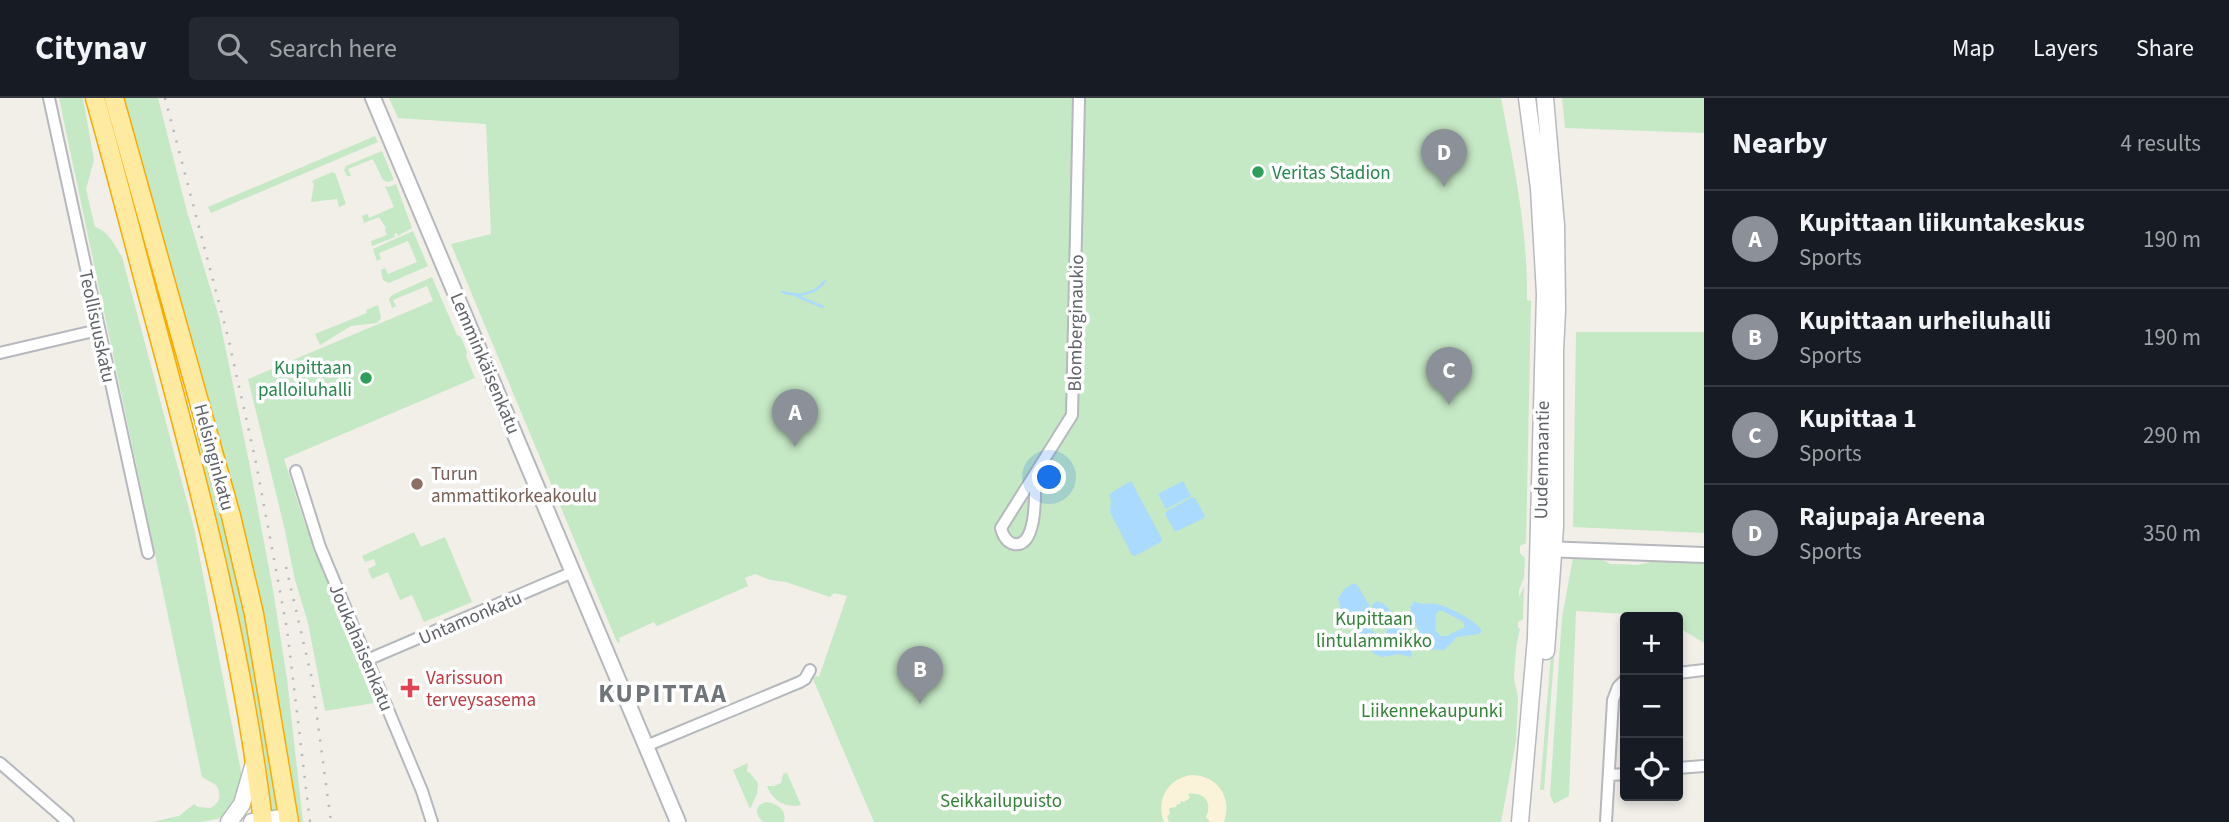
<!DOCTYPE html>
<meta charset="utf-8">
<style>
:root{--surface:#171b24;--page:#242831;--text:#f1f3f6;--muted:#9ea1a6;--line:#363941;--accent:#8c9099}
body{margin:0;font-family:"Source Sans 3",sans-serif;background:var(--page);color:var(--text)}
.controls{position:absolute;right:21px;bottom:21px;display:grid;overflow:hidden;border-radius:7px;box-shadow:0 4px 10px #0003}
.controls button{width:63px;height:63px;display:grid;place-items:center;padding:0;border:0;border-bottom:2px solid var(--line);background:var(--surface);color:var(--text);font:35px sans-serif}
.you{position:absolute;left:1050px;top:380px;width:24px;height:24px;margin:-18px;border:5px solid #fff;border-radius:50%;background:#1a73e8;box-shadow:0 0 0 10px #1a73e833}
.badge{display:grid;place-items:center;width:46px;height:46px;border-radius:50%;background:var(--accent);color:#fff;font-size:23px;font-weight:700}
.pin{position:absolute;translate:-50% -58px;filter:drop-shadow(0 2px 4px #0008)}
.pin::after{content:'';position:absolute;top:37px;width:24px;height:21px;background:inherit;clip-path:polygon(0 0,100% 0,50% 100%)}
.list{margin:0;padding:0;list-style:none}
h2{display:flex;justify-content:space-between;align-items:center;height:91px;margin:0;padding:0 28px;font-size:30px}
h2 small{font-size:23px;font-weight:400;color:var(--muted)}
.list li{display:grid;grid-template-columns:46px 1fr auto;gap:21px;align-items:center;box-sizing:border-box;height:98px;padding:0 28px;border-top:2px solid var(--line)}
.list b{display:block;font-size:26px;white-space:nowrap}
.list p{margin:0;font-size:23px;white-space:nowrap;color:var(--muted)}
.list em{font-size:23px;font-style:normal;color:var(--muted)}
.icon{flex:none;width:38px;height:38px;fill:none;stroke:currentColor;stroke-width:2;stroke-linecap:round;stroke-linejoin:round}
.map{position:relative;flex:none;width:1704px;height:724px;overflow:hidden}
header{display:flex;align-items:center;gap:42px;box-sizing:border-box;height:98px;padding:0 35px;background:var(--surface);border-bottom:2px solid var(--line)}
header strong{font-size:33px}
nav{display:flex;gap:38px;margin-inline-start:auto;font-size:24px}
.search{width:490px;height:63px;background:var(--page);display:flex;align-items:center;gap:18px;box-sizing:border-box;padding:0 24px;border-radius:7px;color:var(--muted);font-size:26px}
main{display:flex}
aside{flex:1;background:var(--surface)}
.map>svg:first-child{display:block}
.green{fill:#c5e8c5}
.sand{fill:#fbf3d9}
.water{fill:#aadaff;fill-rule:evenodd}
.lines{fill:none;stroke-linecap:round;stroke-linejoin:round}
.stream{stroke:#aadaff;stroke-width:2.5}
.minor-casing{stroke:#b5b8bc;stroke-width:14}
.tertiary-casing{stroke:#b5b8bc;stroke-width:18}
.secondary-casing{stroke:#b6babf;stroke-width:19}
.trunk-casing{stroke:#f9ab00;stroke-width:21}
.minor{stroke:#fff;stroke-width:10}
.tertiary{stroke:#fff;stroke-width:14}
.secondary{stroke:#fff;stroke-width:16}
.trunk{stroke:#feeaa1;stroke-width:18}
.rail{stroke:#b6b7b8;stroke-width:2.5;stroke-dasharray:2 9;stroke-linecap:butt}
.leisure-dot{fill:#2e9e5b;stroke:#fff;stroke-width:2.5}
.education-dot{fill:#8d6e63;stroke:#fff;stroke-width:2.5}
.health-dot{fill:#e0444e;stroke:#fff;stroke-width:2.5}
.labels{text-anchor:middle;stroke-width:7;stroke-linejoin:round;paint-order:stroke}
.leisure-label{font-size:19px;fill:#27864d;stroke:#fff;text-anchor:start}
.street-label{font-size:19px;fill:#5f6368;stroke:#fff}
.education-label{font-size:19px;fill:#785e54;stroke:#fff;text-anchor:start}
.park-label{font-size:19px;fill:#348238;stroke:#fff}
.health-label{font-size:19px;fill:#be3a42;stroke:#fff;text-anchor:start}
.district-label{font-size:26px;font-weight:bold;letter-spacing:2px;fill:#70757a;stroke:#fff}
</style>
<header>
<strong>Citynav</strong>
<div class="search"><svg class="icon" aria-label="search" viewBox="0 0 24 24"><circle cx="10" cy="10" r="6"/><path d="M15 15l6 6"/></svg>Search here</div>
<nav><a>Map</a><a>Layers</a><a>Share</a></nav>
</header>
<main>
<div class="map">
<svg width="1704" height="724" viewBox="0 0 1704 724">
<rect width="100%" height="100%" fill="#f1efe8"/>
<path class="green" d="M 59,0 L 83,0 L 94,62 L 86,91 L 95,129 C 109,133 115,148 122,159 L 194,430 L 242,679 L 242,692 L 228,717 L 222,720 L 200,724 L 152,724 L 179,718 L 194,706 L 198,709 L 210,710 C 220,706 222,696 216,687 L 202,679 Z
M 122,0 L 158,0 L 186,110 L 219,219 L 249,364 L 273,492 L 287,581 L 303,724 L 295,724 L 280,621 Z
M 389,0 L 1501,0 C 1514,67 1528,133 1527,202 L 1531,203 L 1526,445 L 1520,448 L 1520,455 L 1525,460 L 1524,480 L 1519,492 L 1519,499 L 1524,488 L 1523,521 L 1518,524 L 1518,531 L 1520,530 L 1516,550 L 1514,581 L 1518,599 L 1516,643 L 1501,724 L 874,724 L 813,581 L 816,578 L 819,579 L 847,498 L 834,495 L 830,499 L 786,484 L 771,482 L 755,476 L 745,480 L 748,488 L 657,528 L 654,524 L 619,540 L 620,545 L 617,544 L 451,146 L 491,136 L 486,26 L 398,20 Z
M 1562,0 L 1704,0 L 1704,35 L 1565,30 Z
M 375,38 L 378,44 L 211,115 L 208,109 Z
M 382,53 L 394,82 L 388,84 L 383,82 L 373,61 L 348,71 L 351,78 L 347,78 L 344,72 L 346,68 Z
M 332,74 L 335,75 L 346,106 L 339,109 L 337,101 L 311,104 L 314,86 L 312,83 Z
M 396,86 L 412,130 L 398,138 L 397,135 L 394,136 L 395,139 L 372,148 L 371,143 L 387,137 L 385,132 L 386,130 L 379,119 L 364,125 L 362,118 L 367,116 L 369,120 L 394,109 L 385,88 L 389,89 Z
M 413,133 L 428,168 L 389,185 L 383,182 L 381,172 L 385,170 L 388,176 L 417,164 L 408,143 L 379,155 L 381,161 L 377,163 L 373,151 Z
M 432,179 L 457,237 L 461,239 L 467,254 L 466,258 L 475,280 L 284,361 L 304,423 L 374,605 L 325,613 L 308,525 L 295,482 L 284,428 L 248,281 L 433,203 L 427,188 L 393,202 L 396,208 L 392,210 L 389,201 L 392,197 Z
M 378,207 L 381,220 L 377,225 L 351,228 L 320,247 L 315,236 L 367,215 L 366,212 Z
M 1576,234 L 1704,234 L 1704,435 L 1573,429 Z
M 201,335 L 226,429 L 243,501 L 278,709 L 271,719 L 249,579 L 234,501 L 195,337 Z
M 414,434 L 421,449 L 445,439 L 472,504 L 424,524 L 412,497 L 400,502 L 388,474 L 372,481 L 368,471 L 376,467 L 374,461 L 365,464 L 362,458 Z
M 1584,458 L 1605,463 L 1610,466 L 1638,467 L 1658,462 L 1704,465 L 1704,545 L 1678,529 L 1678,519 L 1576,513 L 1569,698 L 1554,706 L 1550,697 L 1562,519 L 1573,460 Z
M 1557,481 L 1560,481 L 1544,692 L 1540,692 Z
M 748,665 L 747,674 L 749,674 L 758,685 L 757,696 L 750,711 L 733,672 Z
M 787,675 L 801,707 C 786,711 772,702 767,688 L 774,688 L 781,685 L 783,676 Z
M 767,704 C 778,706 787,712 784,724 L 763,724 C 755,717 754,706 767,704 Z"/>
<path class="sand" d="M 1191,677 C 1217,677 1233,699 1224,724 L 1210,724 L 1206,719 C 1213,705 1204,693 1188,696 L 1190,700 L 1184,704 L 1181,703 L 1180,706 L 1177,706 L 1176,709 L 1169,710 L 1170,716 L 1167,718 L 1169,724 L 1164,724 C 1156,702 1167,681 1191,677 Z"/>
<path class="water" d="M 1131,383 L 1162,441 L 1161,444 L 1135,458 L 1132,457 L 1110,414 L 1111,402 L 1109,396 Z
M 1183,383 L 1191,398 L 1166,411 L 1158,396 Z
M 1192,399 L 1195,400 L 1205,418 L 1204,420 L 1175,434 L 1165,416 L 1167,413 Z
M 1354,485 L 1358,488 L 1373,514 L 1359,516 L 1356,521 L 1358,526 L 1371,531 L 1379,539 L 1385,537 L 1387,534 L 1385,527 L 1376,520 L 1372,507 L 1377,503 C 1392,507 1393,522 1406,529 L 1408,535 L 1406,543 L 1410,548 L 1412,557 L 1409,559 L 1399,556 L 1382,559 L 1374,556 L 1344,521 L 1338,501 L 1344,491 Z
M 1414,503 C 1422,508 1428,504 1437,506 C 1449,509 1476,522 1482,533 L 1479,536 L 1457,539 L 1444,552 L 1428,551 L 1421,539 L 1410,510 ZM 1438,513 L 1443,513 L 1463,524 L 1465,529 L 1446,538 L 1441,538 L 1435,532 L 1436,517 Z"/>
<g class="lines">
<path class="stream" d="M 782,194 C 797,199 815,197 825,183
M 797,198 L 823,209"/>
<g class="minor-casing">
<path id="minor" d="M 49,0 L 148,455
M 0,255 L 98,232
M 296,373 L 320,449 L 422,693 L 432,724
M 1035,379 C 1035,393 1038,450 1014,446 C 1006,444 1003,438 1001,430 L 1072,317 L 1079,0
M 367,562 L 573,474
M 1678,575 L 1704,572
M 646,648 L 800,584 L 805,581 L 810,572
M 0,665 L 68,724
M 1678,670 L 1704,668
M 1610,677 L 1625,676
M 1606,724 L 1613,602 L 1618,589 L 1625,582"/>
</g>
<g class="tertiary-casing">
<path id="tertiary" d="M 373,0 L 678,724
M 1544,451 L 1704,457"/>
</g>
<g class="secondary-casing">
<path id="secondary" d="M 1545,0 L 1556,127 L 1557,212 L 1555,253 L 1555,429 L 1546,553
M 229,724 L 242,706 L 254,665
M 252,724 L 288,719
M 1520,724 L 1536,540 L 1545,196 L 1539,90 L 1527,0"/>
</g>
<g class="trunk-casing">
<path id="trunk" d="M 95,0 C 117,77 136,154 157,231 C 201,394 243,556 263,724
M 114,0 L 231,418 L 254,516 L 289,724"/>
</g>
<use href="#minor" class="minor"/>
<use href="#tertiary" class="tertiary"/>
<use href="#secondary" class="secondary"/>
<use href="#trunk" class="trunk"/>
<path class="rail" d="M 165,0 L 228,239 L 256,365 L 287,531 L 310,724
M 286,469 L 312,581 L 331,724"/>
</g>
<g class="leisure-dot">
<circle cx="1258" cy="74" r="7"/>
<circle cx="366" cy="280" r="7"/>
</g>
<circle class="education-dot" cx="417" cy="386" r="7"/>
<path class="health-dot" d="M406.5 579.5h7v7h7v7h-7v7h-7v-7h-7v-7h7z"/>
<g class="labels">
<g class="leisure-label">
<text x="1272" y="81">Veritas Stadion</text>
<text x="352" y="276" text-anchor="end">Kupittaan<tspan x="352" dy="22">palloiluhalli</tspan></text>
</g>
<g class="street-label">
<text transform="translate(1075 225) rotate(-89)" y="7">Blomberginaukio</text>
<text transform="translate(98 228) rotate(78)" y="7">Teollisuuskatu</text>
<text transform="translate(486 265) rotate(67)" y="7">Lemminkäisenkatu</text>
<text transform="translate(215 359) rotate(75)" y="7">Helsinginkatu</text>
<text transform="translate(1541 362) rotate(-89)" y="7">Uudenmaantie</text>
<text transform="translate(470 519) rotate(-23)" y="7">Untamonkatu</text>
<text transform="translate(362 549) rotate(67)" y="7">Joukahaisenkatu</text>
</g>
<g class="education-label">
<text x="431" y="382">Turun<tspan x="431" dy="22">ammattikorkeakoulu</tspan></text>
</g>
<g class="park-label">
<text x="1374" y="527">Kupittaan<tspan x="1374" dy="22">lintulammikko</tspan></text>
<text x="1432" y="619">Liikennekaupunki</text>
<text x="1001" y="709">Seikkailupuisto</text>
</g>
<g class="health-label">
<text x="426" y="586">Varissuon<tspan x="426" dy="22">terveysasema</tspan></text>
</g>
<g class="district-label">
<text x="663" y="604">KUPITTAA</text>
</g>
</g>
</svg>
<div class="controls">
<button>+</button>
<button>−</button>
<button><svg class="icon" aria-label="locate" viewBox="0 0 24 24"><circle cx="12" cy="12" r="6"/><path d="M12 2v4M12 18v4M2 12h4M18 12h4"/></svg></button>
</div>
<div class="you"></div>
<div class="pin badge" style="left:795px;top:349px">A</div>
<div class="pin badge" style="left:920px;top:606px">B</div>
<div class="pin badge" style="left:1449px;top:307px">C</div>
<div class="pin badge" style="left:1444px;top:89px">D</div>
</div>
<aside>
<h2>Nearby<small>4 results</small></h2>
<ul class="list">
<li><span class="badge">A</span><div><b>Kupittaan liikuntakeskus</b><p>Sports</p></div><em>190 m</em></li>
<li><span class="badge">B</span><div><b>Kupittaan urheiluhalli</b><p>Sports</p></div><em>190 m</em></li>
<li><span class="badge">C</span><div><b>Kupittaa 1</b><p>Sports</p></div><em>290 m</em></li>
<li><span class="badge">D</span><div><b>Rajupaja Areena</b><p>Sports</p></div><em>350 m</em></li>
</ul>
</aside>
</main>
